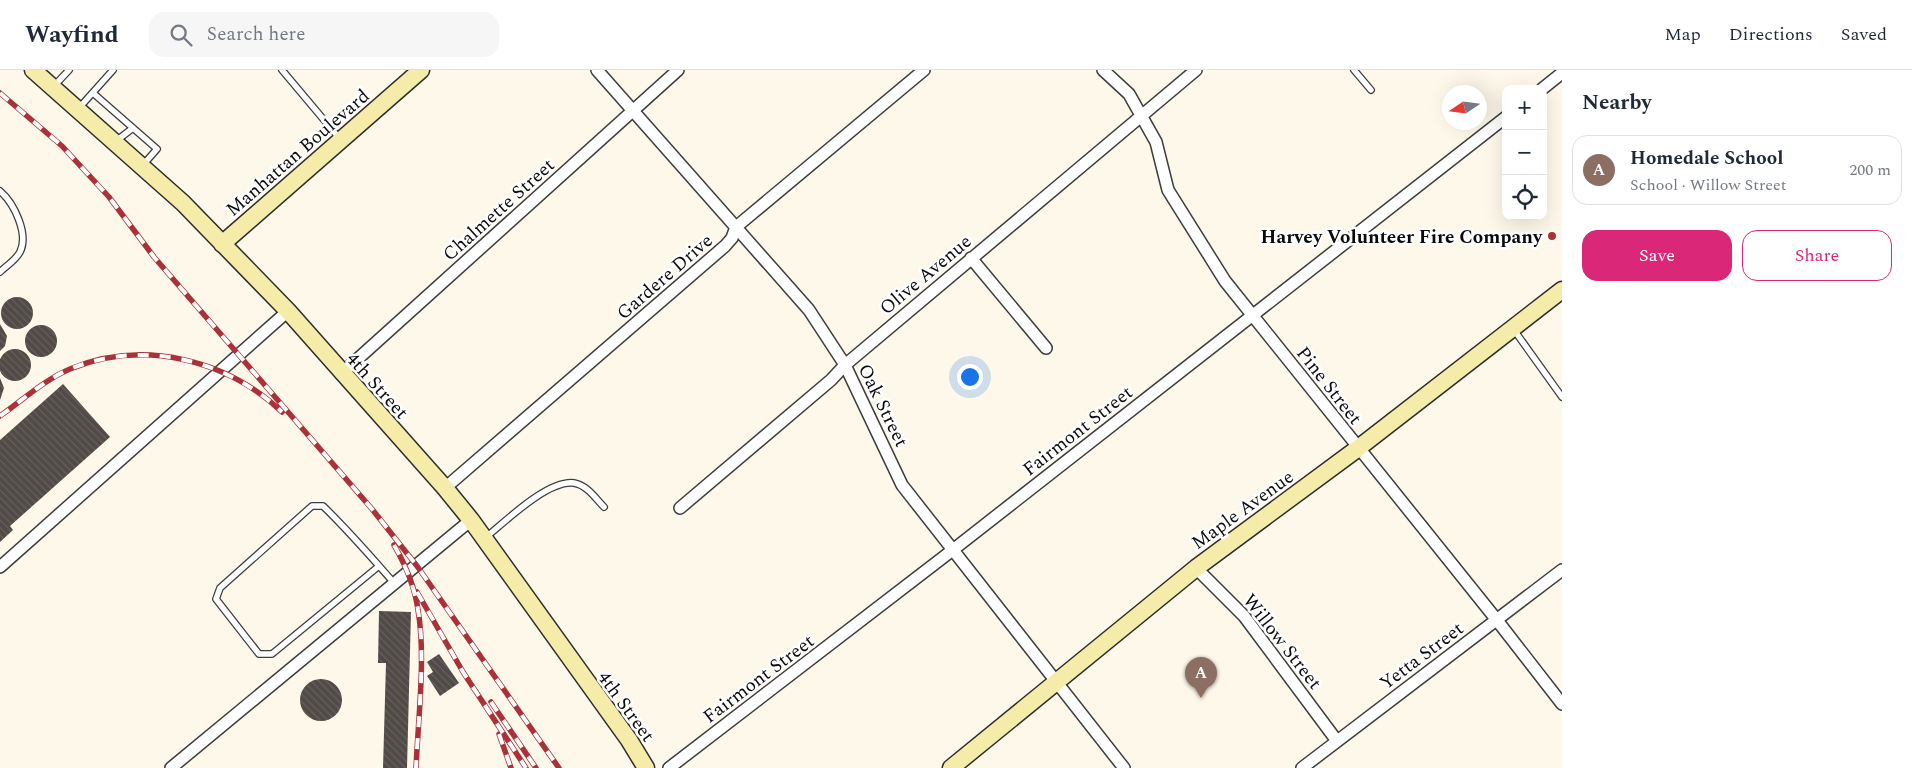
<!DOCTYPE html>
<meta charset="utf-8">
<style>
:root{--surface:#fff;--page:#f6f6f7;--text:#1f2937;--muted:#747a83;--line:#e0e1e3;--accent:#db2777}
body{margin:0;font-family:Spectral,serif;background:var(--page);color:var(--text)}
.controls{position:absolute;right:15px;top:15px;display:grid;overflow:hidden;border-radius:10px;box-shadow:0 5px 20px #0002}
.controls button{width:45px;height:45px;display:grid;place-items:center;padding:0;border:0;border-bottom:1px solid var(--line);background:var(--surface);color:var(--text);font:25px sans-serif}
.compass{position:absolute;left:1442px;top:15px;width:45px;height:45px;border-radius:50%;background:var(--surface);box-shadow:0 5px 20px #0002;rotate:257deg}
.you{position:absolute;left:969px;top:306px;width:18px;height:18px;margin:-12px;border:4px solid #fff;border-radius:50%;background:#1a73e8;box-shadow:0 0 0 8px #1a73e833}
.badge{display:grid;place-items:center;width:32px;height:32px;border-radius:50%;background:var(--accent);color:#fff;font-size:16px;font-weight:700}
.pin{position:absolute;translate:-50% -41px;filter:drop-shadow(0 1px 2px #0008)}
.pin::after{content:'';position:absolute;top:26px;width:18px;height:15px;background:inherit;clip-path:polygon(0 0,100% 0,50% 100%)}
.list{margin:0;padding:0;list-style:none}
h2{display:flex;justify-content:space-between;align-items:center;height:65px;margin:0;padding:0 20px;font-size:21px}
h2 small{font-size:16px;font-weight:400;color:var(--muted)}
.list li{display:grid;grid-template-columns:32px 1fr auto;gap:15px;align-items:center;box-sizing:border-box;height:70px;margin:0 10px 10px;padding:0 10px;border:1px solid var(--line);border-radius:15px}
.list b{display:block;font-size:19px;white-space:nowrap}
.list p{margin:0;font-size:16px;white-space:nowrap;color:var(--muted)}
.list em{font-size:16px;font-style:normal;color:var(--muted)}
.actions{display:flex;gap:10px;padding:15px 20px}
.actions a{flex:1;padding:11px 0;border:1px solid var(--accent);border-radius:15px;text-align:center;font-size:18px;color:var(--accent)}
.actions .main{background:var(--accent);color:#fff}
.icon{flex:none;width:28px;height:28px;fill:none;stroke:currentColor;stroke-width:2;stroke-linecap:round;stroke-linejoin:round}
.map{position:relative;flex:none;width:1562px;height:698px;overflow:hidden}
header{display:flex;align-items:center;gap:30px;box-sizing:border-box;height:70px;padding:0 25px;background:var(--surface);border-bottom:1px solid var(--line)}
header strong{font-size:24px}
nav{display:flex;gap:28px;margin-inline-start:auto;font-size:18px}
.search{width:350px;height:45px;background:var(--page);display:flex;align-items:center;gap:12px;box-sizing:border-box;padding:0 18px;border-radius:15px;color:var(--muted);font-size:19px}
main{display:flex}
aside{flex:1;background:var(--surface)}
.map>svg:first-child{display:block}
.building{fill:url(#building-back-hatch)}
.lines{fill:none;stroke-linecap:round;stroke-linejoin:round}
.lane-casing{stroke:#3d3d3d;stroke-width:8}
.street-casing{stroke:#3d3d3d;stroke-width:14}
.secondary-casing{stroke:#2c2c2c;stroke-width:19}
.lane{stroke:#fff;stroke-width:5.5}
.street{stroke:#fff;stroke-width:11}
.secondary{stroke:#f6ecaa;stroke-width:16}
.rail-casing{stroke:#aa3139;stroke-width:5.5}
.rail{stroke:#fff;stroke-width:4;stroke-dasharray:11;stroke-linecap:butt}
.poi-dot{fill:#aa3139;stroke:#fff;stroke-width:2}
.labels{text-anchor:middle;stroke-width:5;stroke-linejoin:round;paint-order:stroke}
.street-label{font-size:19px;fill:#0a0a0a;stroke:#fff}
.poi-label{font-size:19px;font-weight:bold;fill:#0a0a0a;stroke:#fff;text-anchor:end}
</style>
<header>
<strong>Wayfind</strong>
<div class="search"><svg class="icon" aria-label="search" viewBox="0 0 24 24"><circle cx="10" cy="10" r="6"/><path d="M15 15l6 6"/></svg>Search here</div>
<nav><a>Map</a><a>Directions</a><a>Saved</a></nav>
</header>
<main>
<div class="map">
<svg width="1562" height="698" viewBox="0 0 1562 698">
<defs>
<pattern id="building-back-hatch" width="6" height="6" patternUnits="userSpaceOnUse" patternTransform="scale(1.25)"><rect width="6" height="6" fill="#514b47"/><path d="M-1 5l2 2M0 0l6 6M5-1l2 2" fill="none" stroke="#65605d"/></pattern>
</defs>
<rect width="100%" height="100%" fill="#fdf8e9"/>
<path class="building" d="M1 243a16 16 0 1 1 32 0a16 16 0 1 1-32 0Z
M 0,254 L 7,266 L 5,276 L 0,281 Z
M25 271a16 16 0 1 1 32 0a16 16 0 1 1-32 0Z
M-1 295a16 16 0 1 1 32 0a16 16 0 1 1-32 0Z
M 0,308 L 4,318 L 0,330 Z
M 63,314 L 110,367 L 10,456 L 13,460 L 0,472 L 0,370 Z
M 379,541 L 411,542 L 407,698 L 383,698 L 386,593 L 378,593 Z
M 439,584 L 459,613 L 440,626 L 427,606 L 433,602 L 427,592 Z
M300 630a21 21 0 1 1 42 0a21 21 0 1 1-42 0Z"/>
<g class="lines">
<g class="lane-casing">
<path id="lane" d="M 282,0 L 340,69
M 1354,0 L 1371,20
M 54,16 L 69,0
M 93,23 L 157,79 L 143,95
M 79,38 L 113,0
M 116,71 L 133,58
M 0,121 C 14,133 29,164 20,182 C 16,190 6,196 0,202
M 1514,260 L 1562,327
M 485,468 C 505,452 547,410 574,413 C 587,415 596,429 604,437
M 379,496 L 272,584 L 259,584 L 216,529 L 220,518 L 312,436 L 323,436 C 349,461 372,488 395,514"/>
</g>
<g class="street-casing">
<path id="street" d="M 597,0 L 809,240 L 845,295 L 902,415 L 1124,698
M 1103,0 L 1129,24 L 1156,72 L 1168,120 L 1225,211 L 1496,549 L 1562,634
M 1542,19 L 1562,3
M 971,188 L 1046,278
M 341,304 L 678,0
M 445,418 L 725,176 L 732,168 L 736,157 L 924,0
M 680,438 L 831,310 L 845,295 L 1196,0
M 0,497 L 288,241
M 1196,498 L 1244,546 L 1337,671
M 171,698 L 471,450
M 669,698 L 954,479 L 1506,47
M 1302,698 L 1562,500"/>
</g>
<g class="secondary-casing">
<path id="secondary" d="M 33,0 L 183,133 L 288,241 L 445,418 L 471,450 L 629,670 L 646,698
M 222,174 L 421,0
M 951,698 L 1196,498 L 1357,379 L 1562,220"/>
</g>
<use href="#lane" class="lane"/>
<use href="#street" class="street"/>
<use href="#secondary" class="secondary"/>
<g class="rail-casing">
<path id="rail" d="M 0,23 L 62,76 L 109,127 L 154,187 L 372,439 L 417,496 L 559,698
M 0,346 C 23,330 44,310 70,299 C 143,269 226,289 282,342
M 394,475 C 405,494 415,518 418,540 C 426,586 418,650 416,698
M 417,522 L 463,602 L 526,698
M 491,632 L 536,698
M 499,664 L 511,698"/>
</g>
<use href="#rail" class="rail"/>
</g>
<circle class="poi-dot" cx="1552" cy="166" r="5"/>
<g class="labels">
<g class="street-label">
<text transform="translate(297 82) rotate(-41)" y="7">Manhattan Boulevard</text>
<text transform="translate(498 139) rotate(-42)" y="7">Chalmette Street</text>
<text transform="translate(925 204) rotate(-40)" y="7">Olive Avenue</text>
<text transform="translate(664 206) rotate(-41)" y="7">Gardere Drive</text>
<text transform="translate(378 315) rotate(48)" y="7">4th Street</text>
<text transform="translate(1330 315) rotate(52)" y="7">Pine Street</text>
<text transform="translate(884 335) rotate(64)" y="7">Oak Street</text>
<text transform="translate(1077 360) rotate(-38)" y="7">Fairmont Street</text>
<text transform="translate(1242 439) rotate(-36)" y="7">Maple Avenue</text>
<text transform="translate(1283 571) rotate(52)" y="7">Willow Street</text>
<text transform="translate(1421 585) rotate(-37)" y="7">Yetta Street</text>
<text transform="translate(758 608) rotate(-37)" y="7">Fairmont Street</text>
<text transform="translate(627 636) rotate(54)" y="7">4th Street</text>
</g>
<g class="poi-label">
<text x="1542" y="173">Harvey Volunteer Fire Company</text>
</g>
</g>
</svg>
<div class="controls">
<button>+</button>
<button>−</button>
<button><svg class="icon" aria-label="locate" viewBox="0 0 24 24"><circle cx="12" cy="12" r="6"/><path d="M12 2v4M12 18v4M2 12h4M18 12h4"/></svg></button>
</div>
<svg class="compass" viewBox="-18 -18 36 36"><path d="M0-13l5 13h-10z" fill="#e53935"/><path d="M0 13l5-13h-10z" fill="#747a83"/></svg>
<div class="you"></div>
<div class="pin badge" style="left:1201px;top:628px;background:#8d6e63">A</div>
</div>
<aside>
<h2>Nearby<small></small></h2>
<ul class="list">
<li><span class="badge" style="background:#8d6e63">A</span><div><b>Homedale School</b><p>School · Willow Street</p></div><em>200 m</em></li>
</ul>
<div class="actions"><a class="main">Save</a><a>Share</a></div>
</aside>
</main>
